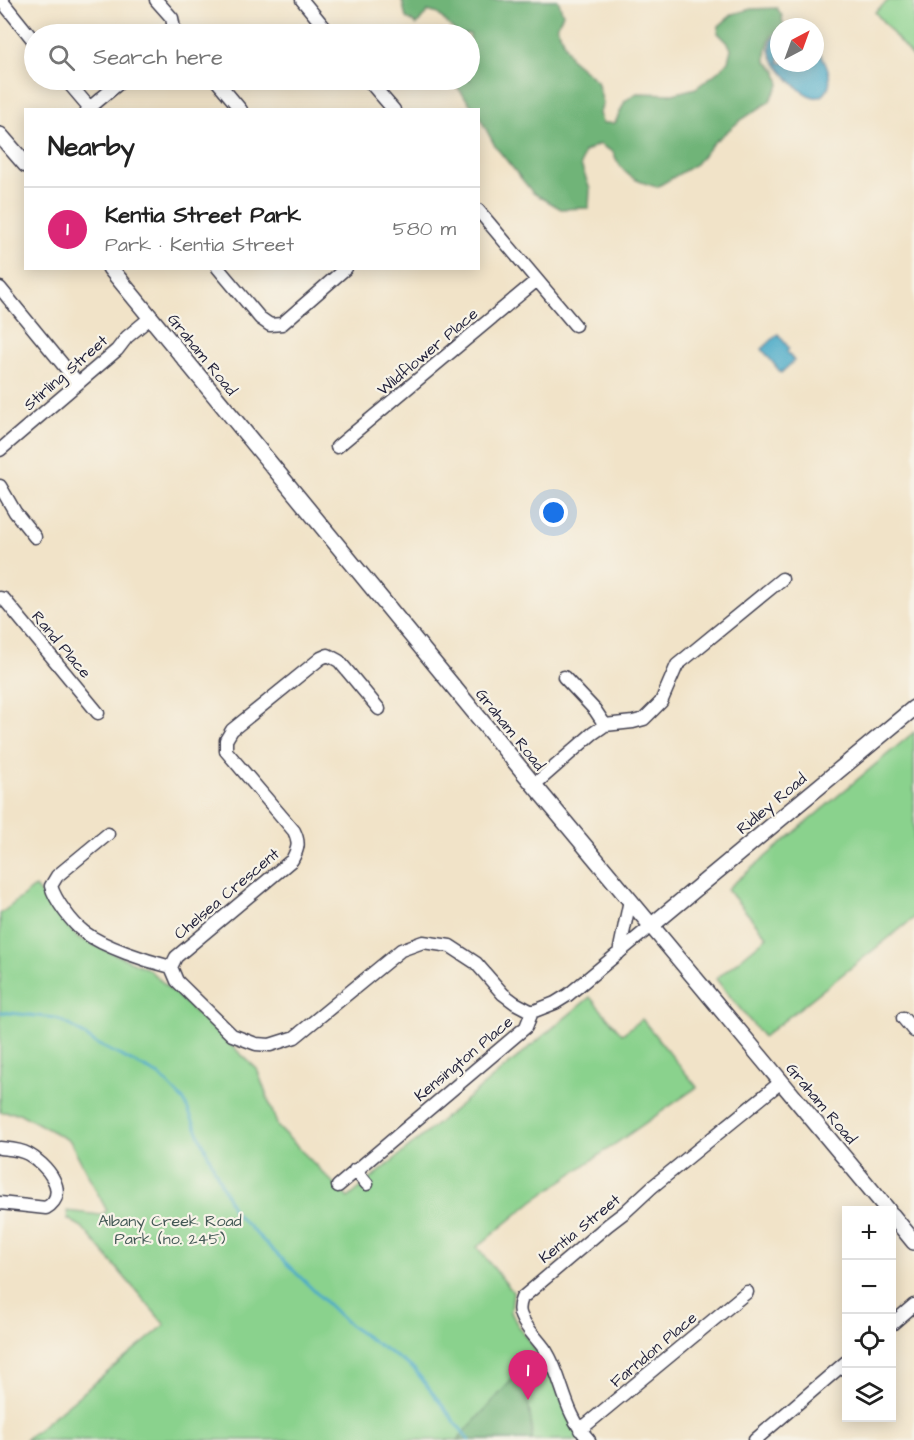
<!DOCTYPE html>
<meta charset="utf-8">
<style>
:root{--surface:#fff;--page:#f6f6f6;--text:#222;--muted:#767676;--line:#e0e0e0;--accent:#db2777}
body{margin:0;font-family:"Architects Daughter",sans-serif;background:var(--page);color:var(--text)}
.controls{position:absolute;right:18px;bottom:18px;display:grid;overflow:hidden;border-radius:0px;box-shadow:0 3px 15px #0003}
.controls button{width:54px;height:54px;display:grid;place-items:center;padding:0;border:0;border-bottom:2px solid var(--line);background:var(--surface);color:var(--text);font:30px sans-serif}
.compass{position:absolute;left:770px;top:18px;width:54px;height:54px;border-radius:50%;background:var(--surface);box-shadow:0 3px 15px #0003;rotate:41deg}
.you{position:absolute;left:554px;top:513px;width:21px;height:21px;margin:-15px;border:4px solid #fff;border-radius:50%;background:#1a73e8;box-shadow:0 0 0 9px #1a73e833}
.badge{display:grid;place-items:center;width:39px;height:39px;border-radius:50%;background:var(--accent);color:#fff;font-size:20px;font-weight:700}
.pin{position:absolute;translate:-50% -50px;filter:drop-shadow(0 2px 3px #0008)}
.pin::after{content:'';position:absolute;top:32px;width:21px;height:18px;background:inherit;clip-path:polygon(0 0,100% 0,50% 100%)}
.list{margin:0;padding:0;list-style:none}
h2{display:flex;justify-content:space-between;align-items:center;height:78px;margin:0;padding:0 24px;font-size:26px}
h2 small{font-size:20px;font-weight:400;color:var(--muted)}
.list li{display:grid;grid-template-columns:39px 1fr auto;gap:18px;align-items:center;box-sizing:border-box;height:84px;padding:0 24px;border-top:2px solid var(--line)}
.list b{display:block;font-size:22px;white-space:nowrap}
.list p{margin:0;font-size:20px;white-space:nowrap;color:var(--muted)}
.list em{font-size:20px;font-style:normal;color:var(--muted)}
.icon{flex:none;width:33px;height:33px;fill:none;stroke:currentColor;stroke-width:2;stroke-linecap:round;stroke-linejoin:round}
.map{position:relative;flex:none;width:914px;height:1440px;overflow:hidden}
.search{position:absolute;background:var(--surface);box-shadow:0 3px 15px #0003;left:24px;top:24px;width:456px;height:66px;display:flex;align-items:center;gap:15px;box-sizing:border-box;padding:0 21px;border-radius:33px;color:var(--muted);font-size:22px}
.panel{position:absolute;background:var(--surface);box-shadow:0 3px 15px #0003;left:24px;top:108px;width:456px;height:162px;border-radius:0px}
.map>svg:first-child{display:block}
.green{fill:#8ad28d;stroke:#567a64;stroke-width:1.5}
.forest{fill:#6fb478;stroke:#486b5a;stroke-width:1.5}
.water{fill:#47a9c7;stroke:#346681;stroke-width:1.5}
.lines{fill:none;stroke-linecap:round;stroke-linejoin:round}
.stream{stroke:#47a9c7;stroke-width:3}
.minor-casing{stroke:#413f50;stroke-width:15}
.tertiary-casing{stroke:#413f50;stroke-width:18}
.minor{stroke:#fff;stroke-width:12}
.tertiary{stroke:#fff;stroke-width:15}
.labels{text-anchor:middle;stroke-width:4.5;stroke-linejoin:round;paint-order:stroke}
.street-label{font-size:16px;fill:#22223b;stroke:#f7f3e8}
.park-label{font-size:16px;fill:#415754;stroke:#f7f3e8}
</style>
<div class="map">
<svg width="914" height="1440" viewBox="0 0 914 1440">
<rect width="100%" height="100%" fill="#f7f3e8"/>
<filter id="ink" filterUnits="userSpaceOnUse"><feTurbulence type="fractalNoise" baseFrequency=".0167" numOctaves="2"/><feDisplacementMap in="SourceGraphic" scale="12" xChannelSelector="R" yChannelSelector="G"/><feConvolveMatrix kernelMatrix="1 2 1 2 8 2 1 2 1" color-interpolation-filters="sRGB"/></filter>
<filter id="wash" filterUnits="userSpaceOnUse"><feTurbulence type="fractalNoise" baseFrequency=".008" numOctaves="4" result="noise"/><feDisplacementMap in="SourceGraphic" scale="24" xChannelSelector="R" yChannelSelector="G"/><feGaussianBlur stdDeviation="1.35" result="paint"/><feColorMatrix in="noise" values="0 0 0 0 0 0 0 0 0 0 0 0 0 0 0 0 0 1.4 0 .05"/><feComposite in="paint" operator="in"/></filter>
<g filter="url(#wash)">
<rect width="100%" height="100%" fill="#f1e3c8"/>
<path class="green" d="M 889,0 L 914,0 L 914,59 L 875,12 Z
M 914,732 L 914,918 L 763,1037 L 716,979 L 767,937 L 727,889 Z
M 35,887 L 68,927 L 79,938 L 148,969 L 257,1069 L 278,1127 L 348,1198 L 590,997 L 622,1034 L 642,1019 L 697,1087 L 533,1201 L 477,1247 L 513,1292 L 511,1312 L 517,1324 L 535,1350 L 585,1440 L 25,1440 L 165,1325 L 82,1227 L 68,1219 L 67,1211 L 100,1215 L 107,1211 L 70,1141 L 19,1113 L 0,1112 L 0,914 Z"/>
<path class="forest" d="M 402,0 L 558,0 L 563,14 L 557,27 L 571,59 L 597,81 L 603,103 L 599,114 L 603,123 L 615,123 L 625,101 L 637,93 L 673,94 L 696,88 L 720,70 L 728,61 L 731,49 L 728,43 L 718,33 L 719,26 L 733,14 L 751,9 L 777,8 L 782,16 L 783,25 C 770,35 766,44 766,61 L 776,70 L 780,84 L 769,102 L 741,120 L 713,143 L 696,164 L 657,187 C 634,181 622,175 613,152 L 599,144 L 584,152 L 581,165 L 590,189 L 589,208 L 561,209 L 533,193 L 495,146 L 479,116 L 478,110 L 474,109 L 455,84 L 457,80 L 470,80 L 470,34 L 458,34 L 438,14 L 428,11 L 417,25 L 406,18 Z
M 523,1368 L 531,1421 L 532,1440 L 457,1440 Z"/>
<path class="water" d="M 779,32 L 779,63 L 815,63 L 816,45 C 823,58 836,79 826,92 C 823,96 819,98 814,97 C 804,95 795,85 788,78 C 776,65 760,47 779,32 Z
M 778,334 L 789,348 L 787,352 L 794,361 L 781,373 L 762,349 Z"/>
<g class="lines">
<path class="stream" d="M 0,1012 L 56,1018 L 73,1027 L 95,1043 L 159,1075 L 184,1101 L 234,1212 L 349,1325 L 414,1369 L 469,1440"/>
</g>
</g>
<g filter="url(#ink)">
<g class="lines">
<g class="minor-casing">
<path id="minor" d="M 1,0 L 34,41
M 156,0 L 172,18 L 175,34
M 302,0 L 330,34
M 66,80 L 89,107
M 216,80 L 241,110
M 368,80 L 394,110
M 87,110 L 123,80
M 478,210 L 575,325
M 218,268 L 260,318 L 270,325 L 282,324 L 346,268
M 0,288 L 78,383
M 337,447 L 537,280
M 0,450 L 117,350 L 127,337 L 150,318
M 0,486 L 15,512 L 35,537
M 0,598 L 4,599 L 98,713
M 564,677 L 595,710 L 605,725
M 379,709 L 339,661 L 328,655 L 321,658 L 232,730 L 226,740 L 226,751 L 294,831 C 300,843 298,849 292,860 L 176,957 L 171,967 L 177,981 L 232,1035 L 256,1044 L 270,1045 L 295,1037 L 401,950 L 423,942 L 450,946 L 476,963 L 503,994 L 515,1003 L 532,1012
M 534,785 L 592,734 L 605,725 L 633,722 L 644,719 L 661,702 L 677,665 L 782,579
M 108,834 L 57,876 L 51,886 C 55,900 72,923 84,932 C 104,947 147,961 171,967
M 619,953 L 630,900
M 903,1018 L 914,1031
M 0,1148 C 9,1149 19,1149 28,1154 C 45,1163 72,1193 46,1208 L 0,1203
M 355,1170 L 367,1184
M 338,1186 L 526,1027 L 532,1012 L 555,1003 L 568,995 L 651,926
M 892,1324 L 914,1305
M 580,1430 L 747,1292
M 589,1440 C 563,1412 564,1380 546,1351 C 538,1339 526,1329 521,1316 C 518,1310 519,1305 522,1298 L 608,1225 L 625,1212 L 652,1187 L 781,1082
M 755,1440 L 846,1362"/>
</g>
<g class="tertiary-casing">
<path id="tertiary" d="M 0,135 L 26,165
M 110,268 L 534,785 L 888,1210
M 651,926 L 914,708
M 892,1215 L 914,1242"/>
</g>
<use href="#minor" class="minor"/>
<use href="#tertiary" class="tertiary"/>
</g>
</g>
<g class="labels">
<g class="street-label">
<text transform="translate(427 351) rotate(-40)" y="6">Wildflower Place</text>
<text transform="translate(203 354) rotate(51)" y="6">Graham Road</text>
<text transform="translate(65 372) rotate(-41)" y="6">Stirling Street</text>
<text transform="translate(62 644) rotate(50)" y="6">Rand Place</text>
<text transform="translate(511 729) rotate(51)" y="6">Graham Road</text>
<text transform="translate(771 803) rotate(-40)" y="6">Ridley Road</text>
<text transform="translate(226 893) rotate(-40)" y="6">Chelsea Crescent</text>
<text transform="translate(463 1058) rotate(-40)" y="6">Kensington Place</text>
<text transform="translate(822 1103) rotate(50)" y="6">Graham Road</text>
<text transform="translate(579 1228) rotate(-39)" y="6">Kentia Street</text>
<text transform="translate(653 1349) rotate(-40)" y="6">Farndon Place</text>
</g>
<g class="park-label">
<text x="170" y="1226">Albany Creek Road<tspan x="170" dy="18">Park (no. 245)</tspan></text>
</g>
</g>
</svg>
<div class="controls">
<button>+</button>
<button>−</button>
<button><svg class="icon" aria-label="locate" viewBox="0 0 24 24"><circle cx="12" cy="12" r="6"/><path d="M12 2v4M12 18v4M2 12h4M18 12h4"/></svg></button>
<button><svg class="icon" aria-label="layers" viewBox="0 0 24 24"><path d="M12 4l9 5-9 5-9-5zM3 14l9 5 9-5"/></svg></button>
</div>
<svg class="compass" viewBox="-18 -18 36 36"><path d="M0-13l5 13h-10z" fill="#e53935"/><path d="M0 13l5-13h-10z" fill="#767676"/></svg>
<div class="you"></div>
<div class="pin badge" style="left:528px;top:1400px">1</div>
<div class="search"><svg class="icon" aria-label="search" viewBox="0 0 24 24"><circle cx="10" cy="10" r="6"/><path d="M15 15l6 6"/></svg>Search here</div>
<section class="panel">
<h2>Nearby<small></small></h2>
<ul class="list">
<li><span class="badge">1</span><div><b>Kentia Street Park</b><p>Park · Kentia Street</p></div><em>580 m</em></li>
</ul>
</section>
</div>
